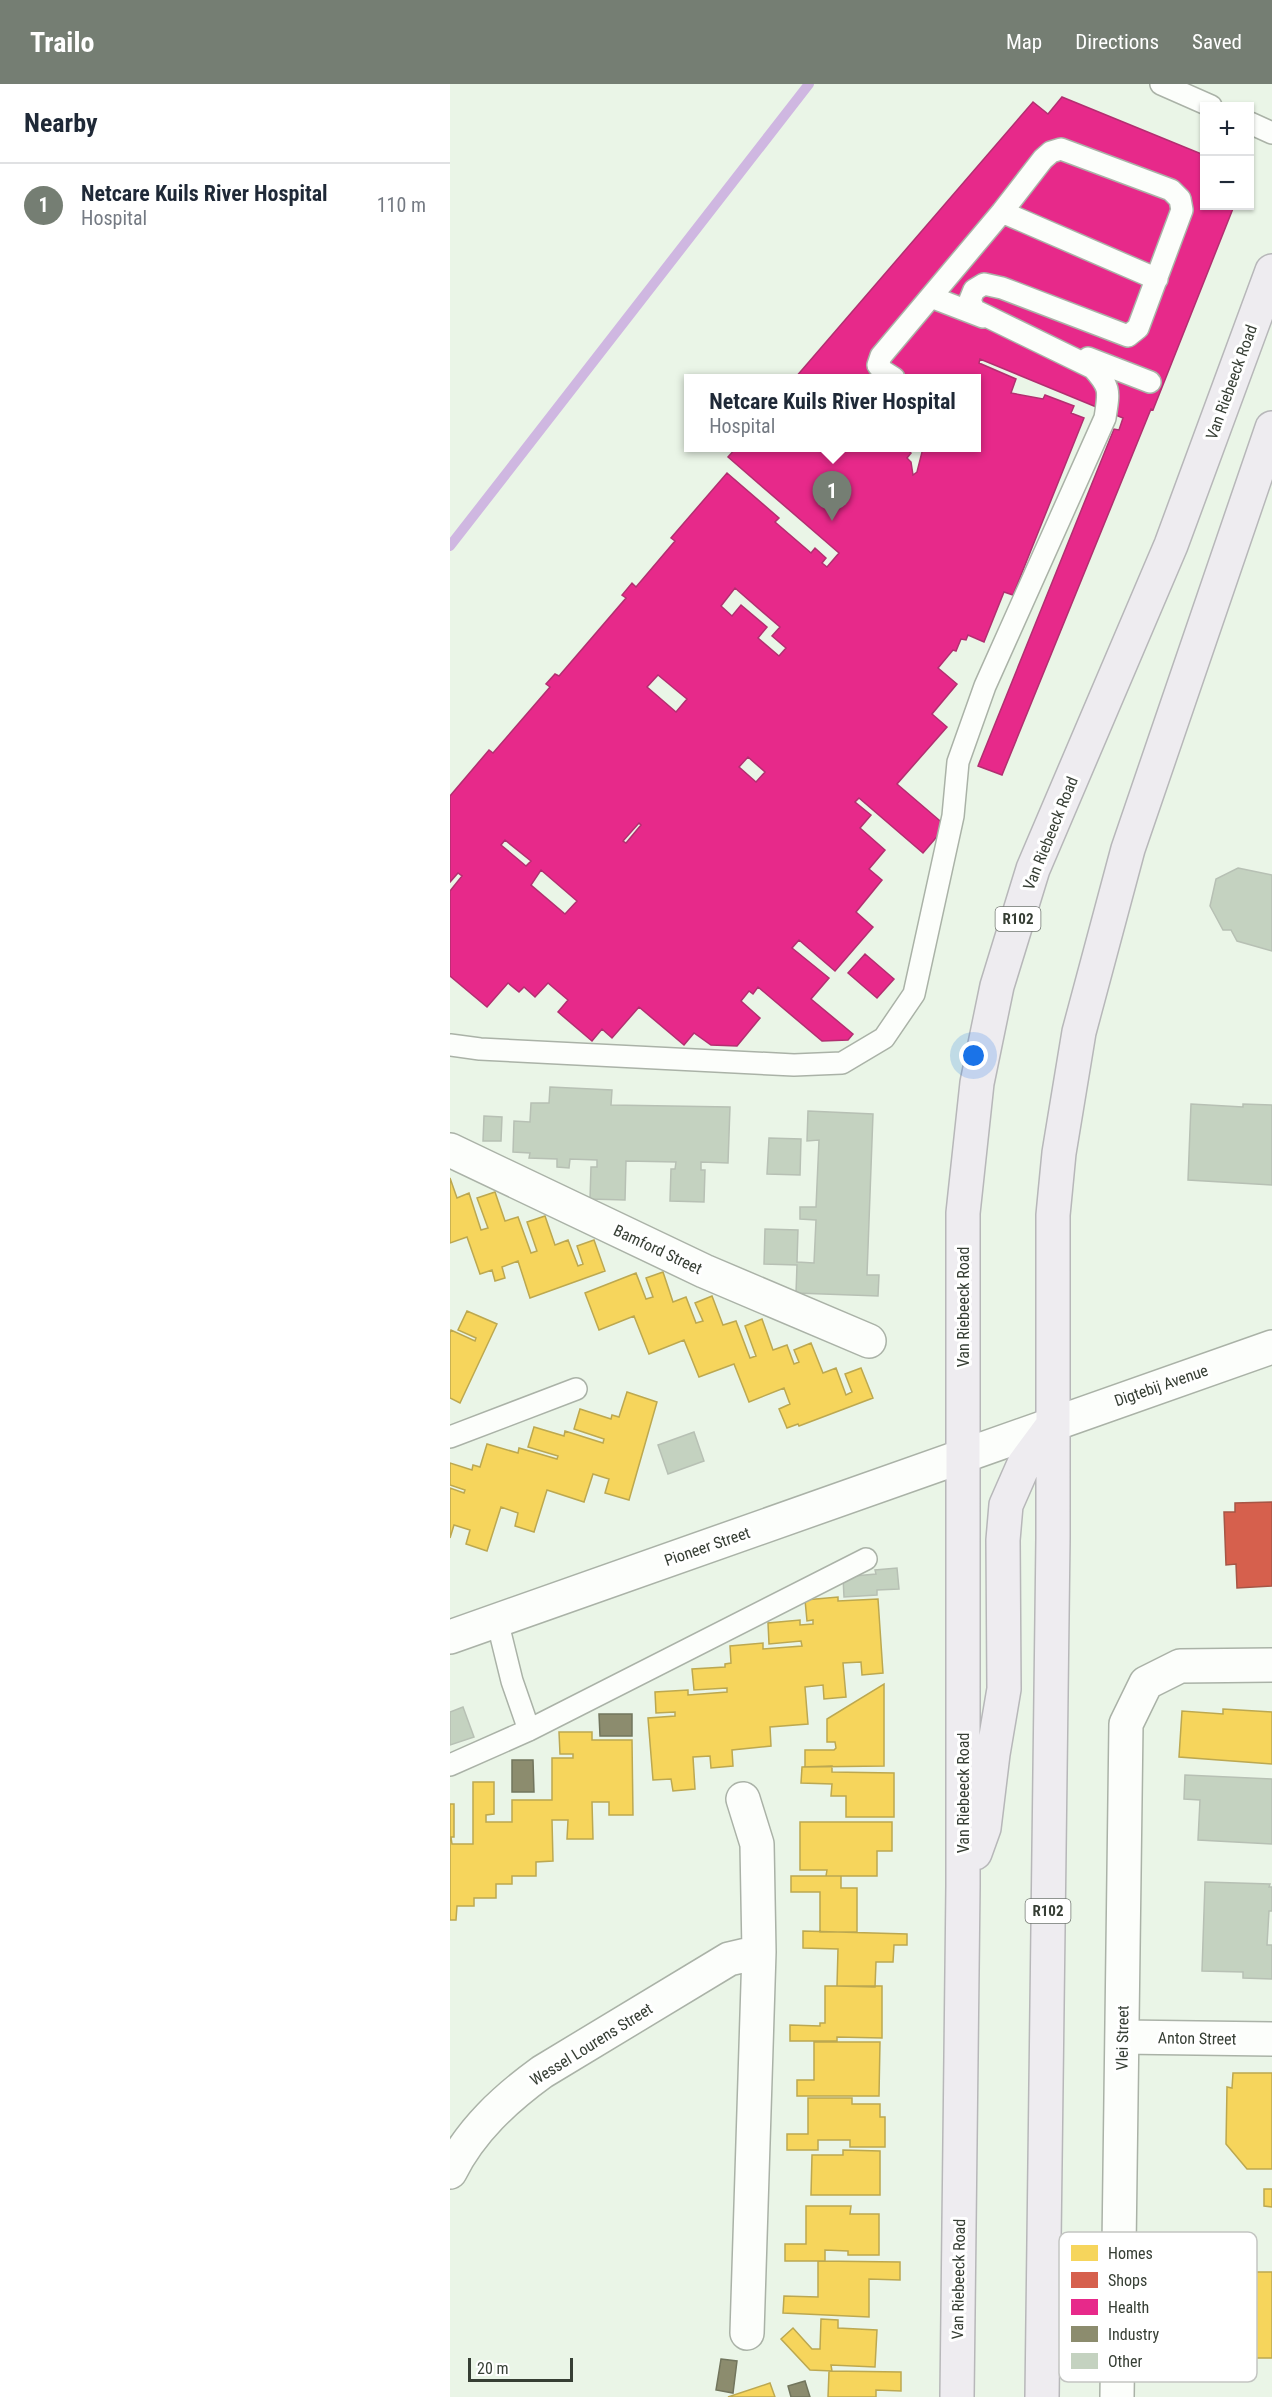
<!DOCTYPE html>
<meta charset="utf-8">
<style>
:root{--surface:#fff;--page:#f6f6f7;--text:#1f2937;--muted:#747a83;--line:#e0e1e3;--accent:#757e73}
body{margin:0;font-family:"Roboto Condensed",sans-serif;background:var(--page);color:var(--text)}
.controls{position:absolute;right:18px;top:18px;display:grid;overflow:hidden;border-radius:0px;box-shadow:0 2px 4px #0004}
.controls button{width:54px;height:54px;display:grid;place-items:center;padding:0;border:0;border-bottom:2px solid var(--line);background:var(--surface);color:var(--text);font:30px sans-serif}
.scale{position:absolute;left:18px;bottom:15px;width:105px;box-sizing:border-box;padding-left:6px;border:3px solid #363e34;border-top:0;font-size:16px;line-height:21px;white-space:nowrap;color:#363e34;-webkit-text-stroke:4px #fff;paint-order:stroke}
.you{position:absolute;left:524px;top:972px;width:21px;height:21px;margin:-15px;border:4px solid #fff;border-radius:50%;background:#1a73e8;box-shadow:0 0 0 9px #1a73e833}
.badge{display:grid;place-items:center;width:39px;height:39px;border-radius:50%;background:var(--accent);color:#fff;font-size:20px;font-weight:700}
.pin{position:absolute;translate:-50% -50px;filter:drop-shadow(0 2px 3px #0008)}
.pin::after{content:'';position:absolute;top:32px;width:21px;height:18px;background:inherit;clip-path:polygon(0 0,100% 0,50% 100%)}
.popup{position:absolute;left:234px;top:290px;width:297px;height:78px;box-sizing:border-box;display:grid;place-content:center;border-radius:0px;background:var(--surface);filter:drop-shadow(0 2px 4px #0005);font-size:20px;white-space:nowrap;color:var(--muted)}
.popup b{font-size:22px;color:var(--text)}
.popup::after{content:'';position:absolute;left:50%;top:100%;margin-left:-12px;border:12px solid transparent;border-top-color:var(--surface)}
.list{margin:0;padding:0;list-style:none}
h2{display:flex;justify-content:space-between;align-items:center;height:78px;margin:0;padding:0 24px;font-size:26px}
h2 small{font-size:20px;font-weight:400;color:var(--muted)}
.list li{display:grid;grid-template-columns:39px 1fr auto;gap:18px;align-items:center;box-sizing:border-box;height:84px;padding:0 24px;border-top:2px solid var(--line)}
.list b{display:block;font-size:22px;white-space:nowrap}
.list p{margin:0;font-size:20px;white-space:nowrap;color:var(--muted)}
.list em{font-size:20px;font-style:normal;color:var(--muted)}
.map{position:relative;flex:none;width:822px;height:2313px;overflow:hidden}
header{display:flex;align-items:center;gap:36px;box-sizing:border-box;height:84px;padding:0 30px;background:var(--accent);color:#fff}
header strong{font-size:28px}
nav{display:flex;gap:33px;margin-inline-start:auto;font-size:21px}
main{display:flex}
aside{flex:1;background:var(--surface)}
.map>svg:first-child{display:block}
.homes{fill:#f6d55c;stroke:#bca850;stroke-width:1.5}
.shops{fill:#d6604d;stroke:#a65646;stroke-width:1.5}
.health{fill:#e7298a;stroke:#b22f70;stroke-width:1.5;fill-rule:evenodd}
.industry{fill:#8c8c6e;stroke:#72755d;stroke-width:1.5}
.lines{fill:none;stroke-linecap:round;stroke-linejoin:round}
.stream{stroke:#cfb7e1;stroke-width:10}
.building{fill:#c4d2c0;stroke:#b7c0b4;stroke-width:1.5}
.service-casing{stroke:#aab2a7;stroke-width:24}
.minor-casing{stroke:#aab2a7;stroke-width:36}
.primary-casing{stroke:#b7b7b9;stroke-width:36}
.service{stroke:#fcfefb;stroke-width:21}
.minor{stroke:#fcfefb;stroke-width:33}
.primary{stroke:#eeecf0;stroke-width:33}
.labels{text-anchor:middle;stroke-width:6;stroke-linejoin:round;paint-order:stroke}
.shield{fill:#fff;stroke:#727871;stroke-width:1.5}
.shield-label{font-size:15px;font-weight:bold;fill:#363e34}
.street-label{font-size:16px;fill:#363e34;stroke:#fff}
.key{fill:#fff;stroke:#c3c5c2;stroke-width:1.5}
.key-label{font-size:16px;fill:#363e34}
</style>
<header>
<strong>Trailo</strong>
<nav><a>Map</a><a>Directions</a><a>Saved</a></nav>
</header>
<main>
<aside>
<h2>Nearby<small></small></h2>
<ul class="list">
<li><span class="badge">1</span><div><b>Netcare Kuils River Hospital</b><p>Hospital</p></div><em>110 m</em></li>
</ul>
</aside>
<div class="map">
<svg width="822" height="2313" viewBox="0 0 822 2313">
<rect width="100%" height="100%" fill="#eaf5e7"/>
<path class="homes" d="M 0,1094 L 7,1114 L 19,1109 L 31,1146 L 38,1144 L 27,1114 L 45,1108 L 55,1137 L 68,1133 L 81,1169 L 87,1167 L 77,1138 L 95,1132 L 105,1161 L 118,1156 L 128,1182 L 133,1180 L 127,1162 L 144,1156 L 155,1187 L 80,1214 L 68,1177 L 52,1183 L 55,1194 L 45,1197 L 42,1186 L 30,1190 L 17,1153 L 0,1159 Z
M 213,1188 L 223,1218 L 236,1213 L 246,1239 L 253,1237 L 245,1219 L 262,1212 L 273,1241 L 286,1237 L 300,1274 L 306,1272 L 295,1242 L 312,1235 L 323,1266 L 337,1261 L 344,1280 L 349,1278 L 344,1266 L 361,1259 L 373,1289 L 386,1284 L 396,1311 L 402,1308 L 395,1290 L 411,1284 L 423,1314 L 349,1342 L 348,1340 L 337,1344 L 329,1325 L 340,1320 L 334,1304 L 299,1318 L 284,1280 L 249,1293 L 234,1256 L 199,1270 L 184,1232 L 149,1246 L 135,1209 L 186,1189 L 196,1215 L 203,1213 L 196,1194 Z
M 17,1227 L 47,1240 L 10,1319 L 0,1314 L 0,1249 L 1,1246 L 25,1257 L 26,1254 L 8,1246 Z
M 177,1308 L 207,1318 L 179,1416 L 155,1409 L 159,1395 L 143,1390 L 134,1418 L 97,1406 L 84,1448 L 65,1442 L 68,1429 L 51,1423 L 37,1467 L 16,1460 L 20,1446 L 4,1441 L 0,1454 L 0,1404 L 14,1409 L 15,1406 L 0,1401 L 0,1379 L 22,1386 L 23,1381 L 30,1383 L 37,1360 L 68,1369 L 69,1364 L 107,1375 L 108,1372 L 78,1363 L 84,1343 L 114,1352 L 115,1347 L 153,1359 L 154,1355 L 124,1345 L 130,1325 L 161,1335 L 162,1331 L 169,1333 Z
M 388,1513 L 388,1517 L 428,1515 L 433,1589 L 412,1591 L 411,1578 L 393,1579 L 396,1613 L 374,1615 L 373,1601 L 355,1603 L 358,1640 L 320,1643 L 321,1662 L 282,1666 L 283,1682 L 261,1684 L 260,1672 L 243,1673 L 245,1705 L 223,1707 L 221,1695 L 203,1696 L 198,1634 L 225,1632 L 225,1628 L 206,1629 L 205,1608 L 238,1606 L 238,1611 L 277,1608 L 277,1604 L 244,1606 L 242,1585 L 275,1583 L 275,1580 L 281,1579 L 280,1562 L 313,1559 L 313,1565 L 352,1562 L 351,1557 L 319,1560 L 318,1539 L 350,1536 L 350,1541 L 363,1540 L 363,1536 L 357,1537 L 355,1516 Z
M 434,1600 L 434,1682 L 355,1683 L 355,1666 L 384,1666 L 386,1664 L 385,1658 L 377,1658 L 377,1635 Z
M 773,1625 L 822,1628 L 822,1680 L 729,1673 L 732,1627 L 773,1630 Z
M 109,1648 L 142,1648 L 142,1656 L 182,1656 L 183,1731 L 159,1731 L 159,1718 L 142,1718 L 143,1755 L 117,1755 L 118,1736 L 102,1736 L 103,1777 L 86,1778 L 86,1792 L 62,1792 L 62,1800 L 46,1800 L 46,1814 L 24,1814 L 24,1822 L 7,1822 L 6,1836 L 0,1836 L 0,1720 L 4,1720 L 4,1753 L 1,1753 L 2,1760 L 23,1760 L 23,1698 L 44,1698 L 44,1730 L 36,1731 L 36,1738 L 62,1738 L 62,1716 L 102,1716 L 102,1674 L 123,1674 L 123,1670 L 110,1670 Z
M 382,1682 L 382,1688 L 444,1689 L 444,1733 L 396,1733 L 396,1712 L 381,1712 L 382,1700 L 351,1699 L 352,1683 Z
M 350,1738 L 442,1738 L 442,1767 L 427,1767 L 427,1792 L 376,1792 L 377,1786 L 350,1786 Z
M 341,1792 L 391,1792 L 391,1804 L 407,1804 L 407,1848 L 370,1848 L 370,1808 L 341,1808 Z
M 353,1847 L 457,1850 L 457,1861 L 444,1861 L 443,1878 L 426,1878 L 425,1903 L 387,1902 L 388,1865 L 353,1864 Z
M 375,1902 L 432,1902 L 432,1954 L 387,1953 L 387,1957 L 340,1957 L 340,1941 L 370,1942 L 370,1939 L 375,1939 Z
M 364,1958 L 430,1958 L 429,2012 L 347,2012 L 347,1996 L 364,1996 Z
M 783,1989 L 822,1989 L 822,2085 L 797,2085 L 776,2060 L 777,2003 L 782,2004 Z
M 358,2014 L 402,2014 L 402,2020 L 430,2020 L 430,2033 L 435,2033 L 435,2063 L 400,2063 L 400,2056 L 368,2056 L 368,2066 L 337,2066 L 337,2050 L 358,2050 Z
M 393,2066 L 430,2067 L 430,2111 L 361,2111 L 362,2071 L 393,2071 Z
M 814,2105 L 822,2105 L 822,2123 L 814,2122 Z
M 356,2122 L 401,2122 L 400,2130 L 429,2130 L 429,2171 L 398,2171 L 398,2167 L 375,2166 L 375,2177 L 335,2177 L 335,2160 L 356,2160 Z
M 368,2177 L 450,2178 L 450,2196 L 419,2195 L 419,2233 L 333,2229 L 334,2212 L 368,2213 Z
M 804,2188 L 822,2188 L 822,2274 L 801,2274 L 801,2269 L 791,2263 L 786,2254 L 773,2254 L 773,2220 L 787,2220 L 787,2203 L 791,2193 Z
M 371,2235 L 388,2236 L 388,2244 L 427,2246 L 425,2283 L 381,2281 L 382,2287 L 360,2286 L 331,2255 L 343,2244 L 362,2265 L 370,2265 Z
M 379,2287 L 451,2288 L 451,2307 L 426,2306 L 426,2313 L 378,2313 Z
M 320,2299 L 325,2313 L 278,2313 Z"/>
<path class="shops" d="M 822,1418 L 822,1502 L 787,1504 L 786,1480 L 776,1481 L 774,1428 L 785,1428 L 785,1419 Z"/>
<path class="health" d="M 612,13 L 754,71 L 754,122 L 784,122 L 703,326 L 701,325 L 552,691 L 528,682 L 664,345 L 669,346 L 673,334 L 530,275 L 529,279 L 566,295 L 561,309 L 593,315 L 595,311 L 624,322 L 621,329 L 634,334 L 563,511 L 554,508 L 534,558 L 518,551 L 516,556 L 511,555 L 506,567 L 503,566 L 488,584 L 507,600 L 482,630 L 497,643 L 447,700 L 496,742 L 473,769 L 409,714 L 405,718 L 421,731 L 410,744 L 435,766 L 419,785 L 432,796 L 406,828 L 423,843 L 385,887 L 349,856 L 342,864 L 379,894 L 361,915 L 403,950 L 398,956 L 372,957 L 308,903 L 303,910 L 299,907 L 291,917 L 310,934 L 287,962 L 261,961 L 244,949 L 234,961 L 189,923 L 162,954 L 152,945 L 142,957 L 108,928 L 118,916 L 98,899 L 85,913 L 74,903 L 69,908 L 58,899 L 37,923 L 0,892 L 0,807 L 12,792 L 8,789 L 0,798 L 0,712 L 39,666 L 43,669 L 100,603 L 96,600 L 105,590 L 109,592 L 176,514 L 172,511 L 182,499 L 186,503 L 225,457 L 221,454 L 277,389 L 329,434 L 325,438 L 361,469 L 365,464 L 376,474 L 372,479 L 377,483 L 389,469 L 278,373 L 286,364 L 455,364 L 461,369 L 457,374 L 461,378 L 463,391 L 467,388 L 473,364 L 526,364 L 526,294 L 345,294 L 583,18 L 598,30 ZM 285,504 L 330,543 L 322,552 L 336,564 L 329,572 L 308,554 L 317,543 L 291,521 L 282,532 L 271,522 ZM 208,591 L 237,615 L 226,628 L 197,603 ZM 298,673 L 315,688 L 306,698 L 289,683 ZM 189,739 L 191,741 L 176,759 L 173,757 ZM 55,756 L 81,777 L 76,782 L 51,761 ZM 91,786 L 127,817 L 115,830 L 81,801 Z
M 415,870 L 444,895 L 427,914 L 398,889 Z"/>
<path class="industry" d="M 149,1630 L 182,1630 L 182,1652 L 150,1652 Z
M 62,1676 L 83,1676 L 84,1708 L 62,1708 Z
M 271,2275 L 287,2277 L 283,2309 L 266,2306 Z
M 355,2297 L 360,2313 L 341,2313 L 338,2302 Z"/>
<g class="lines">
<path class="stream" d="M 0,462 L 359,0"/>
</g>
<path class="building" d="M 788,784 L 822,791 L 822,867 L 787,857 L 781,846 L 773,846 L 760,822 L 766,795 Z
M 100,1003 L 162,1006 L 161,1021 L 280,1023 L 278,1079 L 251,1078 L 251,1086 L 255,1086 L 254,1118 L 220,1117 L 221,1085 L 225,1085 L 226,1078 L 176,1077 L 175,1116 L 140,1115 L 141,1083 L 147,1083 L 147,1076 L 120,1075 L 119,1084 L 107,1083 L 107,1075 L 79,1074 L 80,1069 L 63,1068 L 64,1037 L 80,1038 L 81,1019 L 99,1019 Z
M 741,1020 L 793,1023 L 793,1020 L 822,1021 L 822,1101 L 738,1096 Z
M 358,1027 L 423,1030 L 417,1191 L 429,1191 L 428,1212 L 346,1209 L 347,1181 L 314,1180 L 315,1145 L 348,1146 L 347,1178 L 364,1179 L 366,1136 L 350,1135 L 350,1123 L 366,1123 L 369,1056 L 357,1057 Z
M 34,1032 L 52,1033 L 51,1057 L 33,1057 Z
M 319,1054 L 351,1055 L 350,1091 L 317,1090 Z
M 244,1348 L 254,1377 L 218,1390 L 208,1361 Z
M 447,1484 L 449,1505 L 427,1506 L 427,1511 L 394,1513 L 393,1493 L 426,1490 L 425,1486 Z
M 13,1623 L 24,1653 L 0,1661 L 0,1628 Z
M 735,1691 L 822,1695 L 822,1760 L 748,1756 L 750,1716 L 734,1715 Z
M 755,1798 L 820,1800 L 819,1803 L 822,1803 L 822,1827 L 819,1827 L 817,1861 L 822,1861 L 822,1895 L 793,1894 L 793,1888 L 752,1887 Z"/>
<g class="lines">
<g class="service-casing">
<path id="service" d="M 711,0 L 761,22
M 800,39 L 822,49
M 552,128 L 707,195
M 481,213 L 533,233
M 638,274 L 700,298
M 0,961 L 30,965 L 344,981 L 392,979 L 434,954 L 464,910 L 503,732 L 508,678 L 535,602 L 655,334 C 659,307 661,304 643,284 L 524,226 L 520,216 L 524,206 L 534,200 L 552,204 L 678,252 L 688,244 L 732,126 L 730,115 L 721,106 L 611,65 L 601,68 L 593,75 L 552,128 L 431,272 L 428,281 L 433,287 L 444,294
M 0,1353 L 126,1305
M 47,1536 L 62,1597 L 79,1646
M 0,1681 L 79,1646 L 416,1475"/>
</g>
<g class="minor-casing">
<path id="minor" d="M 0,1066 L 254,1187 L 419,1257
M 0,1553 L 822,1263
M 293,1715 L 307,1760 L 309,1868 L 297,2249
M 672,1953 L 822,1955
M 0,2088 C 21,2046 55,2015 92,1988 L 279,1875 L 309,1868
M 667,2313 L 676,1640 L 696,1599 L 730,1582 L 822,1581"/>
</g>
<g class="primary-casing">
<path id="primary" d="M 525,1769 L 534,1744 L 543,1670 L 554,1605 L 553,1456 L 556,1421 L 574,1380 L 602,1342
M 507,2313 L 513,1802 L 513,1129 L 527,999 L 547,902 L 583,785 L 721,461 L 822,187
M 592,2313 L 603,1454 L 603,1131 L 609,1069 L 629,948 L 678,765 L 822,344"/>
</g>
<use href="#service" class="service"/>
<use href="#minor" class="minor"/>
<use href="#primary" class="primary"/>
</g>
<g class="labels">
<g class="shield">
<rect x="545.5" y="823" width="45" height="24" rx="4.5"/>
<rect x="575.5" y="1815" width="45" height="24" rx="4.5"/>
</g>
<g class="shield-label">
<text x="568" y="840">R102</text>
<text x="598" y="1832">R102</text>
</g>
<g class="street-label">
<text transform="translate(781 298) rotate(-70)" y="6">Van Riebeeck Road</text>
<text transform="translate(600 749) rotate(-68)" y="6">Van Riebeeck Road</text>
<text transform="translate(208 1165) rotate(25)" y="6">Bamford Street</text>
<text transform="translate(513 1223) rotate(-90)" y="6">Van Riebeeck Road</text>
<text transform="translate(711 1301) rotate(-19)" y="6">Digtebij Avenue</text>
<text transform="translate(257 1462) rotate(-19)" y="6">Pioneer Street</text>
<text transform="translate(513 1709) rotate(-90)" y="6">Van Riebeeck Road</text>
<text transform="translate(672 1954) rotate(-89)" y="6">Vlei Street</text>
<text transform="translate(747 1954) rotate(1)" y="6">Anton Street</text>
<text transform="translate(141 1960) rotate(-32)" y="6">Wessel Lourens Street</text>
<text transform="translate(508 2195) rotate(-89)" y="6">Van Riebeeck Road</text>
</g>
</g>
<rect x="609" y="2148" width="198" height="150" rx="9" class="key"/>
<rect x="621" y="2161" width="27" height="16" fill="#f6d55c"/>
<rect x="621" y="2188" width="27" height="16" fill="#d6604d"/>
<rect x="621" y="2215" width="27" height="16" fill="#e7298a"/>
<rect x="621" y="2242" width="27" height="16" fill="#8c8c6e"/>
<rect x="621" y="2269" width="27" height="16" fill="#c4d2c0"/>
<g class="key-label">
<text x="658" y="2175">Homes</text>
<text x="658" y="2202">Shops</text>
<text x="658" y="2229">Health</text>
<text x="658" y="2256">Industry</text>
<text x="658" y="2283">Other</text>
</g>
</svg>
<div class="controls">
<button>+</button>
<button>−</button>
</div>
<div class="scale">20 m</div>
<div class="you"></div>
<div class="pin badge" style="left:382px;top:437px">1</div>
<div class="popup"><b>Netcare Kuils River Hospital</b>Hospital</div>
</div>
</main>
